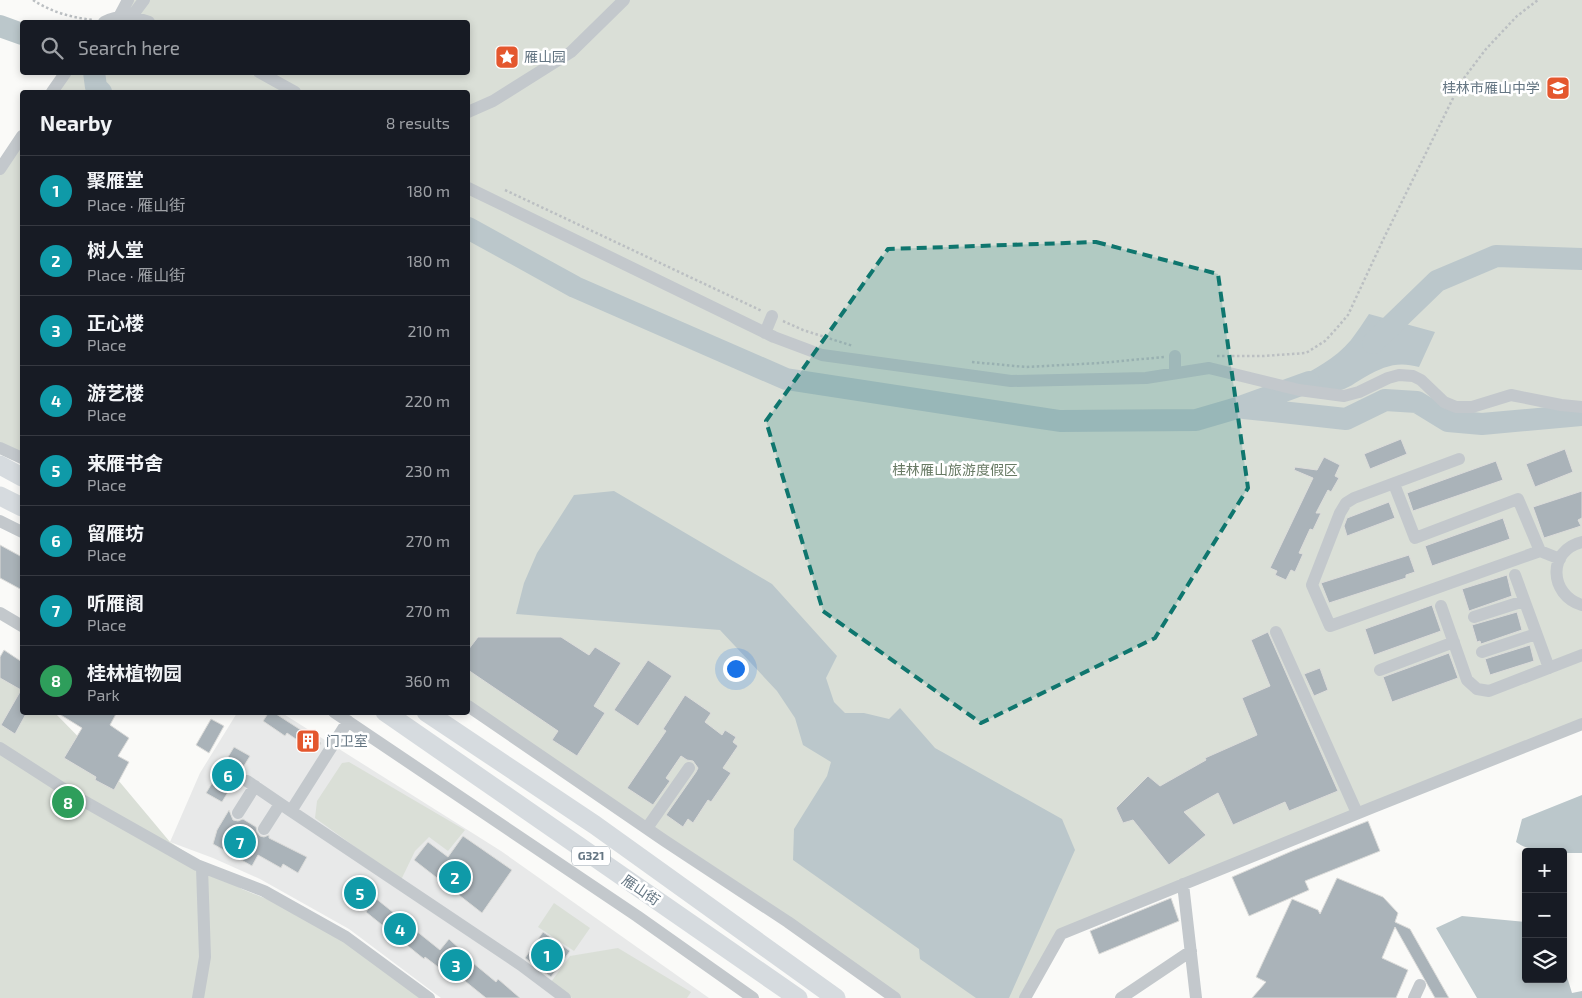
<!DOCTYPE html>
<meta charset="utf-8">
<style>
:root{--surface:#171b24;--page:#242831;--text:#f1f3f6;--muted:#9ea1a6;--line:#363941;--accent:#ea580c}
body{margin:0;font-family:"Exo 2","Noto Sans SC",sans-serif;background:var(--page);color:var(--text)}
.controls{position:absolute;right:15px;bottom:15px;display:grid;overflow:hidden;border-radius:5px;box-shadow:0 2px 8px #0003}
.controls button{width:45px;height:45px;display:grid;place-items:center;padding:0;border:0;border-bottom:1px solid var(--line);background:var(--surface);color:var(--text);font:25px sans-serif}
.you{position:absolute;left:735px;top:668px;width:18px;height:18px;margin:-12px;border:4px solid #fff;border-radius:50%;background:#1a73e8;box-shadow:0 0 0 8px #1a73e833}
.badge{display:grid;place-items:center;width:32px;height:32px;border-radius:50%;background:var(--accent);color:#fff;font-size:16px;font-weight:700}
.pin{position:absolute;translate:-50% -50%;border:2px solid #fff;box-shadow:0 1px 5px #0006}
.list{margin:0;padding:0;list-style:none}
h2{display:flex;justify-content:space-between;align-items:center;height:65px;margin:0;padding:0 20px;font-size:21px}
h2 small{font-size:16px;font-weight:400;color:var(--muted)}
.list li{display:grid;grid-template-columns:32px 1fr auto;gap:15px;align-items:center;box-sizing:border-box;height:70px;padding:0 20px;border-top:1px solid var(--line)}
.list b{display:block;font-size:19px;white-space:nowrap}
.list p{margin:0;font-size:16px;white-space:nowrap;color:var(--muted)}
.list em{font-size:16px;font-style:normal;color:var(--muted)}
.icon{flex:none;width:28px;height:28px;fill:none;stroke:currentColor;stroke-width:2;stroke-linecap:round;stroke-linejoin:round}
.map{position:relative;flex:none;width:1582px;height:998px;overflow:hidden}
.search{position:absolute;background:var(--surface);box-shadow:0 2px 8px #0003;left:20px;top:20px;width:450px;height:55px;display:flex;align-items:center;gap:12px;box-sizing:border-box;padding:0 18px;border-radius:5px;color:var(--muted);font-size:19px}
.panel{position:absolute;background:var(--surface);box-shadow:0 2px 8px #0003;left:20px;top:90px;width:450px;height:625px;border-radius:5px}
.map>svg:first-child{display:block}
.built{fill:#e8e9e9}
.green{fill:#dadfd7}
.water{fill:#bbc7cb}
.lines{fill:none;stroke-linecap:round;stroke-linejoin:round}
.river{stroke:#bbc7cb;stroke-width:22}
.building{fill:#aab3b9;stroke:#dcdcda}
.path{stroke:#bbbfc2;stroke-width:2.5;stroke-dasharray:2.5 2.5;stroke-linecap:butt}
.minor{stroke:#c3c8cc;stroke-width:12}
.highway{stroke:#d6dbdf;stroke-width:19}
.marked{fill:#0f766e;fill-opacity:0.2;stroke:#0f766e;stroke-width:4;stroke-dasharray:10 6;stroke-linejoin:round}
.labels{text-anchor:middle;stroke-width:5;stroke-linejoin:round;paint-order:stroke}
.shield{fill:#fff;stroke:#939fa8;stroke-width:1}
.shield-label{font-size:12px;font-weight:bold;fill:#657683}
.poi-label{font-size:14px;fill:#657683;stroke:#fff;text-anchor:start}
.park-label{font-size:14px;fill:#687a64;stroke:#fff}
.street-label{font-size:14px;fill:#657683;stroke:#fff}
</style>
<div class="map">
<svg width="1582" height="998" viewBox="0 0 1582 998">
<rect width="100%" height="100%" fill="#fafaf8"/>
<path class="built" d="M 237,713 L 282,713 L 501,851 L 709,998 L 441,998 L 349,929 L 260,879 L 213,858 L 170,842 L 200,773 Z"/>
<path class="green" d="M 128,0 L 1582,0 L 1582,724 L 1061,934 L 1025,998 L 895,998 L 468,706 L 468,92 L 52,92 L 66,73 L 468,72 L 468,22 L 104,22 Z
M 22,136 L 22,458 L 0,448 L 0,169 Z
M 0,657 L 22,680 L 22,712 L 55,713 L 103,762 L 170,842 L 242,889 L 279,904 L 334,934 L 424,998 L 0,998 Z
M 349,762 L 465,830 L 448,851 L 429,837 L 415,851 L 401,880 L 315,818 L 317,801 L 342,763 Z
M 554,903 L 590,928 L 574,951 L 538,927 Z
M 618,948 L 691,992 L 687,998 L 572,998 L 551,982 L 570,956 Z"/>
<path class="water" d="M 1369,314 L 1435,332 L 1419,367 C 1398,361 1384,366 1365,377 C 1356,382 1348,389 1337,391 C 1330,393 1301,383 1292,381 C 1313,370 1335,359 1351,340 C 1357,332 1363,323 1369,314 Z
M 614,491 L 772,584 L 837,656 L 826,678 L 834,702 L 845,713 L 864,713 L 889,719 L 900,708 L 935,748 L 1062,819 L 1075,850 L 1009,998 L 976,998 L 920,959 L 919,949 L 793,860 L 794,829 L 827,776 L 831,762 L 803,745 L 795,718 L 777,691 L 720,630 L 516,614 L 524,583 L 537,553 L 574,495 Z
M 1582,795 L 1582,853 C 1562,853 1532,854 1516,842 L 1522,819 Z
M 1462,916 L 1526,922 L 1526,979 L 1563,979 L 1563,964 L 1572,993 L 1582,991 L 1582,998 L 1477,998 L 1436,928 Z"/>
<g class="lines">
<path class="river" d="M 0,26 L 22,34
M 94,72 L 96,87 L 101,92
M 468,228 L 575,287 L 786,379 L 1060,421 L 1196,420 L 1237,408 L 1309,382
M 1373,343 L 1437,281 L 1496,256 L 1582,259
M 1244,408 L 1346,419 L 1385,400 L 1417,402 L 1448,421 L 1482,424 L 1582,415"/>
</g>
<path class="building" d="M 1401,439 L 1407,454 L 1370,469 L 1364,454 Z
M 1565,449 L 1573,472 L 1535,487 L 1526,464 Z
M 1324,457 L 1340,465 L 1335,476 L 1339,478 L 1331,492 L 1328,490 L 1316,513 L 1321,513 L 1313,530 L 1310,529 L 1299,553 L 1303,554 L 1295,572 L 1291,570 L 1286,580 L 1275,575 L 1277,571 L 1270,568 L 1313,478 L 1294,470 L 1295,467 L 1317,470 Z
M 1496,461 L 1503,480 L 1413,511 L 1407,493 Z
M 1582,491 L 1582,518 L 1578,520 L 1581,526 L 1544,538 L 1533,507 Z
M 1389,502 L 1395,518 L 1347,536 L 1344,526 L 1347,518 Z
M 1503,518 L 1510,539 L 1432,566 L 1425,546 Z
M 0,545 L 22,557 L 22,590 L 0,578 Z
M 1409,555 L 1415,572 L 1406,575 L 1406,578 L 1329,603 L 1321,583 Z
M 1507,575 L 1512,596 L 1469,611 L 1462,589 Z
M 1432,605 L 1441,631 L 1374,655 L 1365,629 Z
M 1517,612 L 1522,630 L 1481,644 L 1480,641 L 1477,642 L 1472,625 Z
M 1268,632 L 1338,791 L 1289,811 L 1285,802 L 1233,825 L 1218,793 L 1184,812 L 1206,835 L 1169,865 L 1133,820 L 1123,823 L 1116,808 L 1148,776 L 1160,786 L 1206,760 L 1205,758 L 1257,735 L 1242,698 L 1270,686 L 1251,640 Z
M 478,637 L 561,637 L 589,655 L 595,647 L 621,663 L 594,706 L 605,713 L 577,756 L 552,740 L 558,731 L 468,670 L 468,650 Z
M 1530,645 L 1534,661 L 1490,675 L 1485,659 Z
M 4,650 L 22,662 L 22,712 L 27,712 L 15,734 L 1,725 L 21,690 L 0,678 L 0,657 Z
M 1449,653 L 1458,678 L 1392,702 L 1383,677 Z
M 648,660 L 672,676 L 638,726 L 614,710 Z
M 1320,668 L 1328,690 L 1314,696 L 1304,674 Z
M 685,695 L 711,713 L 705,722 L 722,735 L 725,730 L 736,737 L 733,742 L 738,746 L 723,768 L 731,773 L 711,802 L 708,800 L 693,823 L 688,819 L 683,827 L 666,815 L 696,772 L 698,768 L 693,761 L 687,760 L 681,756 L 666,778 L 670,781 L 653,805 L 627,788 L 666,731 L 663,729 Z
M 56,712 L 117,712 L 110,725 L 129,738 L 118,756 L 129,762 L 114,790 L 95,780 L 96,777 L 64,758 L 82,728 Z
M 269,712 L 273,712 L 321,743 L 315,752 L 287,733 L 285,736 L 263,721 Z
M 211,719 L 224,726 L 209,753 L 196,745 Z
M 234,747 L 250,756 L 222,802 L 206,793 Z
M 229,810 L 233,820 L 238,821 L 243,819 L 256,827 L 257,832 L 260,836 L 264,837 L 269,835 L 269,838 L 307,857 L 298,873 L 283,864 L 281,868 L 258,855 L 252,866 L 213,844 L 217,830 Z
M 1368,821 L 1380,851 L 1305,881 L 1309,890 L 1249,916 L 1232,877 L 1292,851 Z
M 463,836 L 512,870 L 482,913 L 414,860 L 428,842 L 448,857 Z
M 1337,878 L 1383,897 L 1398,913 L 1395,922 L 1410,929 L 1449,998 L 1435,998 L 1395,927 L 1382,958 L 1408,970 L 1396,998 L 1252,998 L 1266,982 L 1256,977 L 1292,899 L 1318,910 L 1320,914 Z
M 353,879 L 375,896 L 374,897 L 440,950 L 449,939 L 462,951 L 461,953 L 496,982 L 498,979 L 520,998 L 486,998 L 450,969 L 446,973 L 425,957 L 424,959 L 366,912 L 368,909 L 344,891 Z
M 1171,898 L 1179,921 L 1099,954 L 1090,931 Z
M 543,932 L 570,951 L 551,977 L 525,958 Z"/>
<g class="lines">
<path class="path" d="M 33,0 C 51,12 73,18 94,20
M 505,190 L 762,311
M 783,321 L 803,330 L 853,346
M 1217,356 L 1263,356 L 1306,353 L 1325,341 L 1336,329 L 1348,315 L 1382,242 L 1461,82 L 1486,49 L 1517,16 L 1538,0
M 972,362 L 1026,367 L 1100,363 L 1164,357"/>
<path class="minor" d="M 132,16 L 144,0
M 119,17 L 128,0
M 104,22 C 120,14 132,16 149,22
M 259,72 L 295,92
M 52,92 L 66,72
M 468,112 L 493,101 L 571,52 L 624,0
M 0,169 L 22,136
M 468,188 L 774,337 L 822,355 L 1011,381 L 1146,378 L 1209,368 L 1299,390 L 1344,396 L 1359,392 L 1388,378 L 1399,375 L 1413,376 L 1421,380 L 1444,402 L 1456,407 L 1472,407 L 1511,395 L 1561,405 L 1582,407
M 765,333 L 772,316
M 1175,356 L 1175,373
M 0,448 L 22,458
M 1459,459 L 1354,498 L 1346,503 L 1340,513 L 1312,585 L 1330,626 L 1540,551 L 1560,559
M 1394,484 L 1415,538 L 1518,499 L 1540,551
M 0,521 L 22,532
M 1582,542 C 1547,550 1549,595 1582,605
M 1515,575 L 1549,668
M 1441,606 L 1467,680 L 1477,689 L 1489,691 L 1582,655
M 0,613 L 22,626
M 1474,617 L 1524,601
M 1276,632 L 1357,813
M 1482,652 L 1536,634
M 1380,670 L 1454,642
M 468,706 L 665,841 L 788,922 L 895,998
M 334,712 L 637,916 L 753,998
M 348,721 L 291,811 L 521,965 L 565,998
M 0,748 L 73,795 L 197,865 L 264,891 L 346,937 L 429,998
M 247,781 L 291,811
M 238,813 L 255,786
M 647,828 L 689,768
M 264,829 L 280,804
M 1183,884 L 1196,998
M 198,998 L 205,957 L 202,868
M 1025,998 L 1061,934 L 1371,808 L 1582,724
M 1121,998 L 1191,951
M 1414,998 L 1420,985"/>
<path class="highway" d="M 0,465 L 22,477
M 0,496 L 22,507
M 385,712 L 798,998
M 426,712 L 595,825 L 836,998"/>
</g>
<path class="marked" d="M 1096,242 L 1218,274 L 1248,488 L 1155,638 L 981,723 L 823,611 L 766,421 L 888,249 Z"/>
<defs>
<g id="sight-square" transform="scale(1.25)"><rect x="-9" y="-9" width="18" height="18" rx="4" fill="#e4572e" stroke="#fff"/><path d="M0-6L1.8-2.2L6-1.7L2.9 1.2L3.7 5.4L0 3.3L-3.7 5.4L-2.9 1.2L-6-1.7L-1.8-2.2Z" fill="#fff"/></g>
<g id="school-square" transform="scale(1.25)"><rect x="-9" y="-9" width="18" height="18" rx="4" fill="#e4572e" stroke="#fff"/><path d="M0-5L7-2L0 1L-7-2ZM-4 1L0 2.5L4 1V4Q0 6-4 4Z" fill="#fff"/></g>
<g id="building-square" transform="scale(1.25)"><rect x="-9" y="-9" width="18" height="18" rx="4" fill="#e4572e" stroke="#fff"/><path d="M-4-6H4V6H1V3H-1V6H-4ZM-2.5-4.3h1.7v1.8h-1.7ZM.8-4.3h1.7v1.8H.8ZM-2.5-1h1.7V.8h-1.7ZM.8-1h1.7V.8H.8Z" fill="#fff"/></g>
</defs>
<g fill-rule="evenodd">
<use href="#sight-square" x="507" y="57"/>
<use href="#school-square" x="1558" y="88"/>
<use href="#building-square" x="308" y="741"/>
</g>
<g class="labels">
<rect class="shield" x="572" y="846.5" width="38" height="19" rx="4"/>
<g class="shield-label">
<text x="591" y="860">G321</text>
</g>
<g class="poi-label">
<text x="524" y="62">雁山园</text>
<text x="1540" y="93" text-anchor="end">桂林市雁山中学</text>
<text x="326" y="746">门卫室</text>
</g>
<g class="park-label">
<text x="955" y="475">桂林雁山旅游度假区</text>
</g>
<g class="street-label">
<text transform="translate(641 890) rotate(34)" y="5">雁山街</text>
</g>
</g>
</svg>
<div class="controls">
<button>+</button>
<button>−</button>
<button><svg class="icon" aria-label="layers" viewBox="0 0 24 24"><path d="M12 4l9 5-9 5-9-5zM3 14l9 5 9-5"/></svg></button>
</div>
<div class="you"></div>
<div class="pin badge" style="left:547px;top:955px;background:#0f9aa8">1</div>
<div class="pin badge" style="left:455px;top:877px;background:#0f9aa8">2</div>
<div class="pin badge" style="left:456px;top:965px;background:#0f9aa8">3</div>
<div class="pin badge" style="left:400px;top:929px;background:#0f9aa8">4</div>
<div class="pin badge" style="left:360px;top:893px;background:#0f9aa8">5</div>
<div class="pin badge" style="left:228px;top:775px;background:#0f9aa8">6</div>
<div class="pin badge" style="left:240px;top:842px;background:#0f9aa8">7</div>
<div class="pin badge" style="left:68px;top:802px;background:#2e9e5b">8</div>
<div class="search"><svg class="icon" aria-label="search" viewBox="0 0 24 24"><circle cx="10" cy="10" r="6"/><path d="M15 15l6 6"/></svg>Search here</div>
<section class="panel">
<h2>Nearby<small>8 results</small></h2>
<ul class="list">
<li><span class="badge" style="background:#0f9aa8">1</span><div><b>聚雁堂</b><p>Place · 雁山街</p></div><em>180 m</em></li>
<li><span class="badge" style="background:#0f9aa8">2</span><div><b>树人堂</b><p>Place · 雁山街</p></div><em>180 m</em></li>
<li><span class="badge" style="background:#0f9aa8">3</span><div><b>正心楼</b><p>Place</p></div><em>210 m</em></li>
<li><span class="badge" style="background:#0f9aa8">4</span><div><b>游艺楼</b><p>Place</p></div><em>220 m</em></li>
<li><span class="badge" style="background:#0f9aa8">5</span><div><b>来雁书舍</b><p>Place</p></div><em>230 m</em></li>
<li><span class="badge" style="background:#0f9aa8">6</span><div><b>留雁坊</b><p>Place</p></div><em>270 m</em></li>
<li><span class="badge" style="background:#0f9aa8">7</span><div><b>听雁阁</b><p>Place</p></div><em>270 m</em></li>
<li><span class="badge" style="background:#2e9e5b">8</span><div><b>桂林植物园</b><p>Park</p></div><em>360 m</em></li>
</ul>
</section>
</div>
